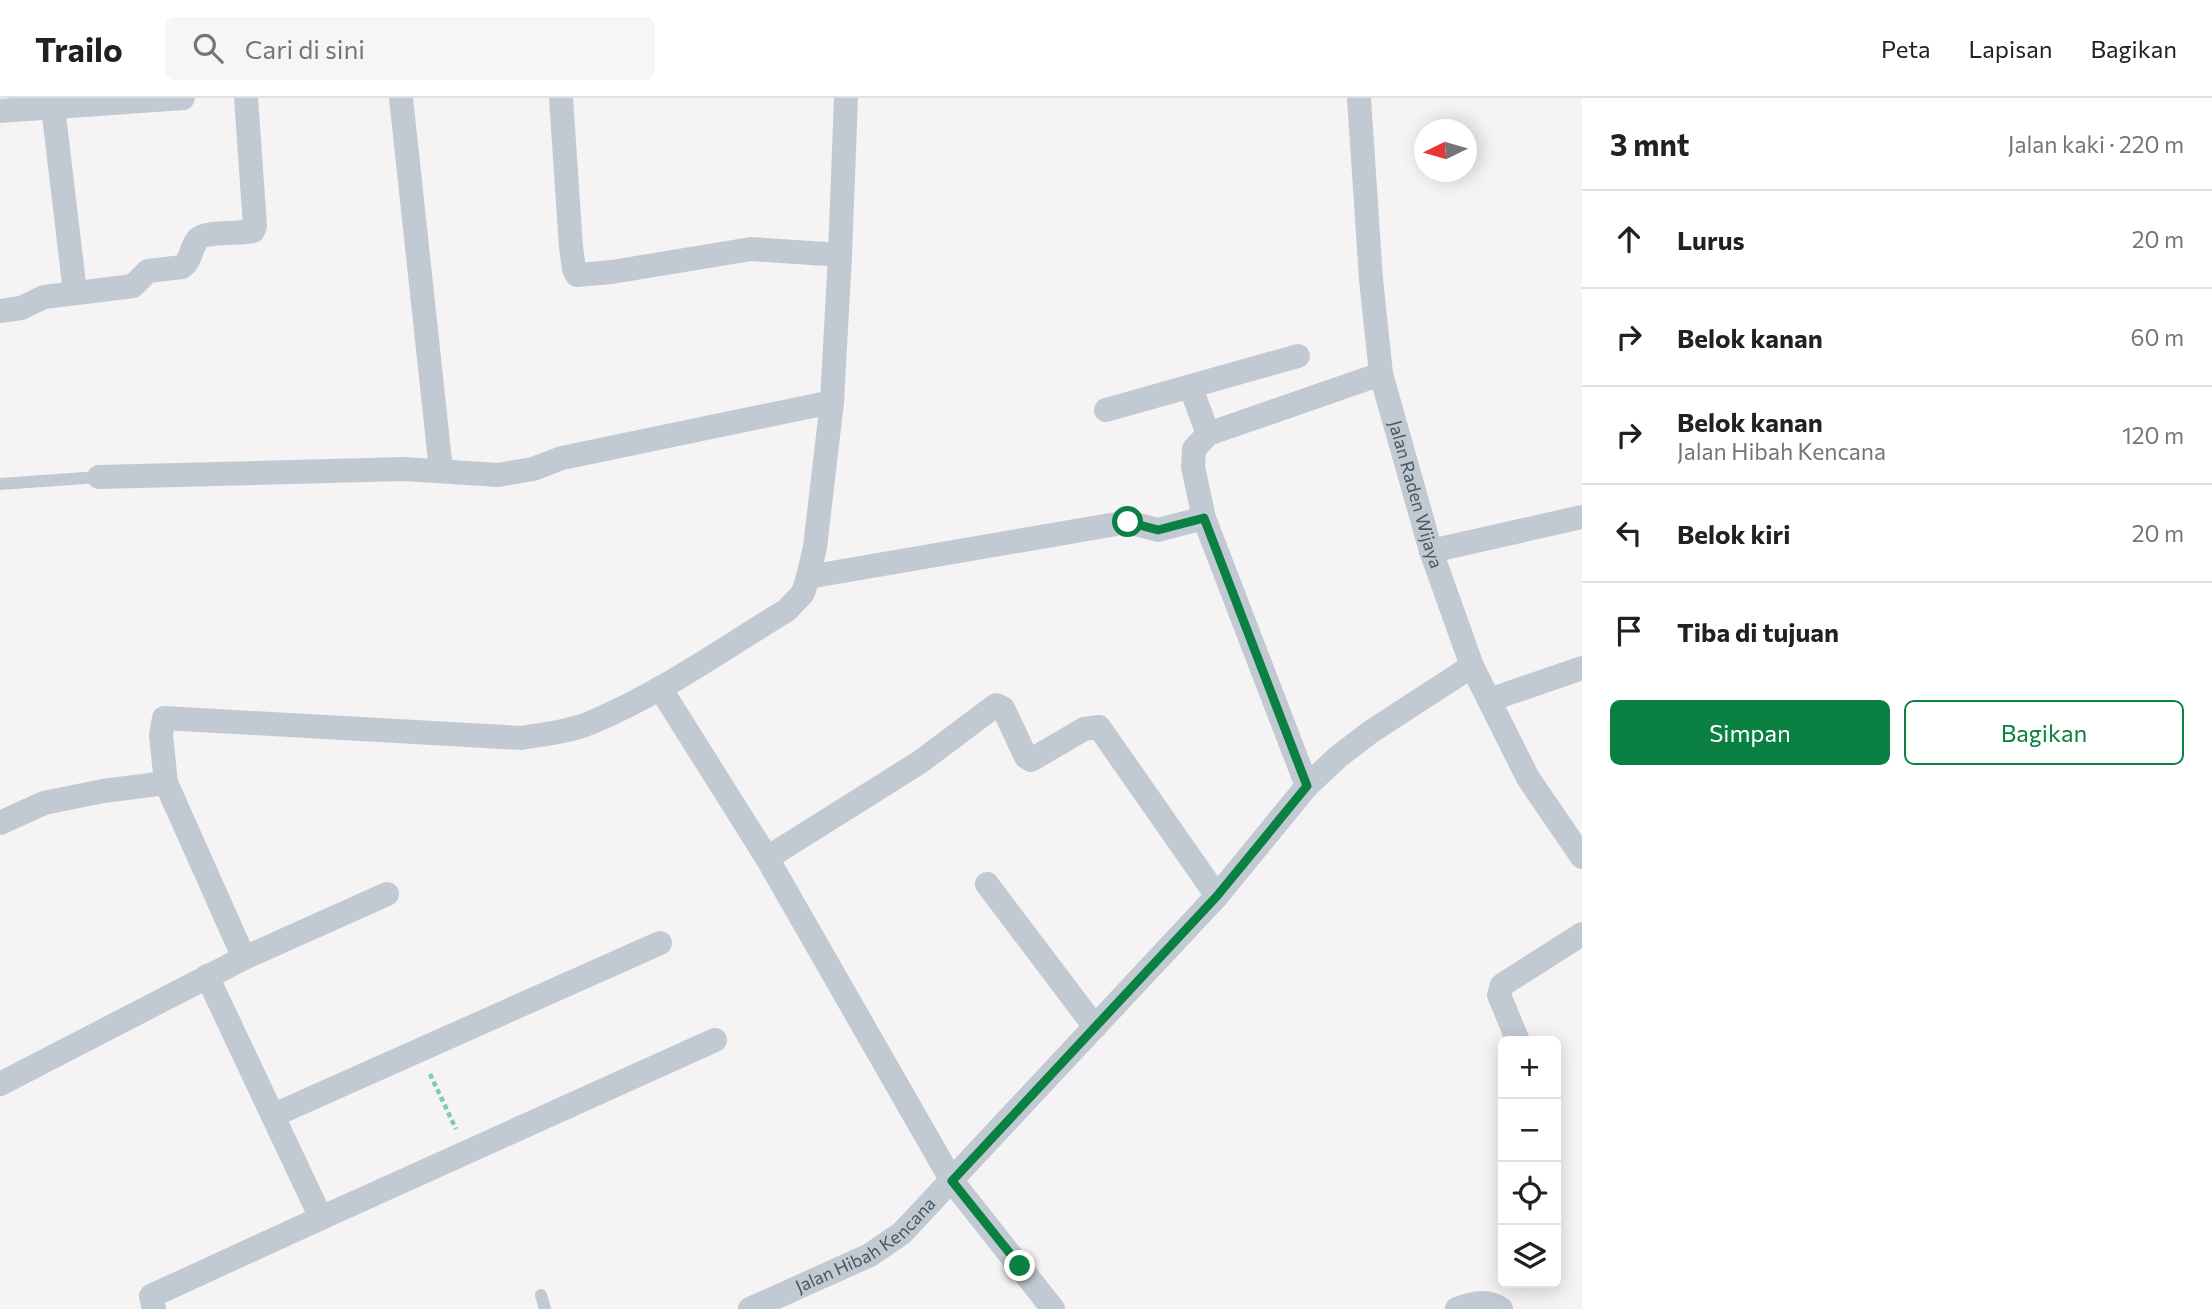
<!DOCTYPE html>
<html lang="id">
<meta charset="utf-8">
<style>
:root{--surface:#fff;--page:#f6f6f6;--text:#202124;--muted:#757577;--line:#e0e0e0;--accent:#0b8043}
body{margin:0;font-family:Commissioner,sans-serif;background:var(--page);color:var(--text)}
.controls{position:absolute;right:21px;bottom:21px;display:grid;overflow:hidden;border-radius:10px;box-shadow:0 4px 18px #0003}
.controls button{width:63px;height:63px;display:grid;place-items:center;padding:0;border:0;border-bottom:2px solid var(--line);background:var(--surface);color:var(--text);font:35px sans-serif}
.compass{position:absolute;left:1414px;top:21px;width:63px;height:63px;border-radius:50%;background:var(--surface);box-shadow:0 4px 18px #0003;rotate:265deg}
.stop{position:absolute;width:21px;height:21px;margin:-16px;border:5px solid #0b8043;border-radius:50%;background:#fff}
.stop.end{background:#0b8043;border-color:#fff;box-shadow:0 2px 7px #0008}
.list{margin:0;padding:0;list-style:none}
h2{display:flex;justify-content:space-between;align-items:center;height:91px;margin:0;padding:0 28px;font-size:30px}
h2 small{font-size:23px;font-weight:400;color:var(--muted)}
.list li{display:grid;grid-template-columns:46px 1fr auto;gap:21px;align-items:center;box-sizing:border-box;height:98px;padding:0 28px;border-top:2px solid var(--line)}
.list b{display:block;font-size:26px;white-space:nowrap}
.list p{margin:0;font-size:23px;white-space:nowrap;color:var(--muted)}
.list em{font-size:23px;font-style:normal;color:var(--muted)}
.actions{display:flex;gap:14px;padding:21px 28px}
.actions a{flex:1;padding:16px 0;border:2px solid var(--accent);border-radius:10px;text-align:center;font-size:24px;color:var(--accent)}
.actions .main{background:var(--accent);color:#fff}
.icon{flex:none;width:38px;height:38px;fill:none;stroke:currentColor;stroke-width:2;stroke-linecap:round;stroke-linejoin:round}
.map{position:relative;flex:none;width:1582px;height:1211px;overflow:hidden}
header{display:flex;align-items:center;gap:42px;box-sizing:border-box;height:98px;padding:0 35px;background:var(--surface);border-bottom:2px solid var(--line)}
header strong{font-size:33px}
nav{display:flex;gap:38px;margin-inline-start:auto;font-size:24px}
.search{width:490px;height:63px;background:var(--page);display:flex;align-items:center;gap:18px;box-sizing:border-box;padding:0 24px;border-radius:10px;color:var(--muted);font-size:26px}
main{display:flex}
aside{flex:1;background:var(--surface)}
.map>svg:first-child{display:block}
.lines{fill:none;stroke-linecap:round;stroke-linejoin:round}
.path{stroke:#7ad0a6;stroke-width:4.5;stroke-dasharray:5 3.5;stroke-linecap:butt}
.lane{stroke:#c1cad2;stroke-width:12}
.street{stroke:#c1cad2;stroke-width:24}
.route{stroke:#0b8043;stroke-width:9}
.labels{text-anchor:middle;stroke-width:6;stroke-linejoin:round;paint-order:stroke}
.street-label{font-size:18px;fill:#4a5661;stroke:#fff}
</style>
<header>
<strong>Trailo</strong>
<div class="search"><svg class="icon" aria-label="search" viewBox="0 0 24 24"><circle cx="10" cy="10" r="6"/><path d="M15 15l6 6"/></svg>Cari di sini</div>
<nav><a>Peta</a><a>Lapisan</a><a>Bagikan</a></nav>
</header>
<main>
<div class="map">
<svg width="1582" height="1211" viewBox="0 0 1582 1211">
<rect width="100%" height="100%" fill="#f5f3f3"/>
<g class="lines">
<path class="path" d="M 430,976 L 456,1031"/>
<path class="lane" d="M 0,386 L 99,379
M 541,1197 L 545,1211"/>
<g class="street">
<path d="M 401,0 L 441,372"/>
<path d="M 561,0 L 571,149 L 574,171 L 577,177 L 612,174 L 751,151 L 840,157"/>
<path id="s1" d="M 1359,0 L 1371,181 L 1381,276 L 1431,453 L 1472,568 L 1528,680 L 1582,759"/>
<path d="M 53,9 L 75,194"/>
<path d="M 0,13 L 183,0"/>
<path d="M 0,213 L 21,210 L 44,199 L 133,188 L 148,173 L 182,169 C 192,162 190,150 198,141 C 206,133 240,136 253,133 L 255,128 L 246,0"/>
<path d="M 1191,290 L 1208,336"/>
<path d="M 1106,312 L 1298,258"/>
<path d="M 99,379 L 404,371 L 498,377 L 533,371 L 562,360 L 832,304"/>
<path d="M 1431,453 L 1582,419"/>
<path d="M 808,479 L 1128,424 L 1158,432 L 1204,420"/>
<path d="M 660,590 L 767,760 L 952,1083 L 1053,1211"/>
<path d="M 1489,602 L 1582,570"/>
<path d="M 1307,688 L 1204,420 L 1193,369 L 1194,351 L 1208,336 L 1381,276"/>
<path d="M 0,725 L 44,705 L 103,693 L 166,685"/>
<path d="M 767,760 L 920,664 L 996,607 L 1003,610 L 1026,659 L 1031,662 L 1084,631 L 1099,629 L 1217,798"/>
<path d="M 987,786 L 1095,929"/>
<path d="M 244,860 L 387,796"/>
<path d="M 207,878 L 321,1120 L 715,942"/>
<path d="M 1518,943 L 1499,897 L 1502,887 L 1582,836"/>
<path d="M 0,986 L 244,860 L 166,685 L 161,637 L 164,620 L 521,640 C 544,636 569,634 590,625 C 660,596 723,551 787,512 L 803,495 L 808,479 L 815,449 L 832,304 L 840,157 L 846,0"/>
<path d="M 274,1017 L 660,845"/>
<path d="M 154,1211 L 151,1198 L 321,1120"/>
<path id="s2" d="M 750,1211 L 870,1157 L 902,1135 L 1217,798 L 1307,688 L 1339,658 L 1372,633 L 1472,568"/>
<path d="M 1457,1211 C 1471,1205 1488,1201 1501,1211"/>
</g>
</g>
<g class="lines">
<path class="route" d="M 1020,1168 L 952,1083 L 1217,798 L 1307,688 L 1204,420 L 1158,432 L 1128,424"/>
</g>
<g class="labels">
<g class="street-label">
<text dy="6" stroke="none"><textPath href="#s1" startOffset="402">Jalan Raden Wijaya</textPath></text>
<text dy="6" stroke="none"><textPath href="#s2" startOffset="133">Jalan Hibah Kencana</textPath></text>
</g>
</g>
</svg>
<div class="controls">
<button>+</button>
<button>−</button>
<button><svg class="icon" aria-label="locate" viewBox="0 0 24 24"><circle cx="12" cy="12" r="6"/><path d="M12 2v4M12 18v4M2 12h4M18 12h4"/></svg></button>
<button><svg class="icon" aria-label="layers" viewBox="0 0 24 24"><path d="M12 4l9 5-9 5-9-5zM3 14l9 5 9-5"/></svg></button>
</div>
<svg class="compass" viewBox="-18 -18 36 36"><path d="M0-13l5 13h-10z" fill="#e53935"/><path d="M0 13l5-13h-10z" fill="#757577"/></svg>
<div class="stop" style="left:1128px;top:424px"></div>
<div class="stop end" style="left:1020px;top:1168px"></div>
</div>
<aside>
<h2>3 mnt<small>Jalan kaki · 220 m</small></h2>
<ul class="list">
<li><svg class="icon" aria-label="ahead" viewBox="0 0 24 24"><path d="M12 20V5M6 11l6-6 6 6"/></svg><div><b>Lurus</b></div><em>20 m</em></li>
<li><svg class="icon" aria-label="right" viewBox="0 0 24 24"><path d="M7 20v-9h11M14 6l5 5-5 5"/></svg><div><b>Belok kanan</b></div><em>60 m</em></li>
<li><svg class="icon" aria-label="right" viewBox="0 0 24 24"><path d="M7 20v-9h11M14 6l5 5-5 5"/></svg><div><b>Belok kanan</b><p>Jalan Hibah Kencana</p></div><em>120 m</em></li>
<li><svg class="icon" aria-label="left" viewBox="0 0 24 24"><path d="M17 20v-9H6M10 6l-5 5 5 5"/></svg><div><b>Belok kiri</b></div><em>20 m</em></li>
<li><svg class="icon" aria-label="arrive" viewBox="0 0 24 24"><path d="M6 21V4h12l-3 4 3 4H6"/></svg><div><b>Tiba di tujuan</b></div></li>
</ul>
<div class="actions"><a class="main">Simpan</a><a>Bagikan</a></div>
</aside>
</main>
